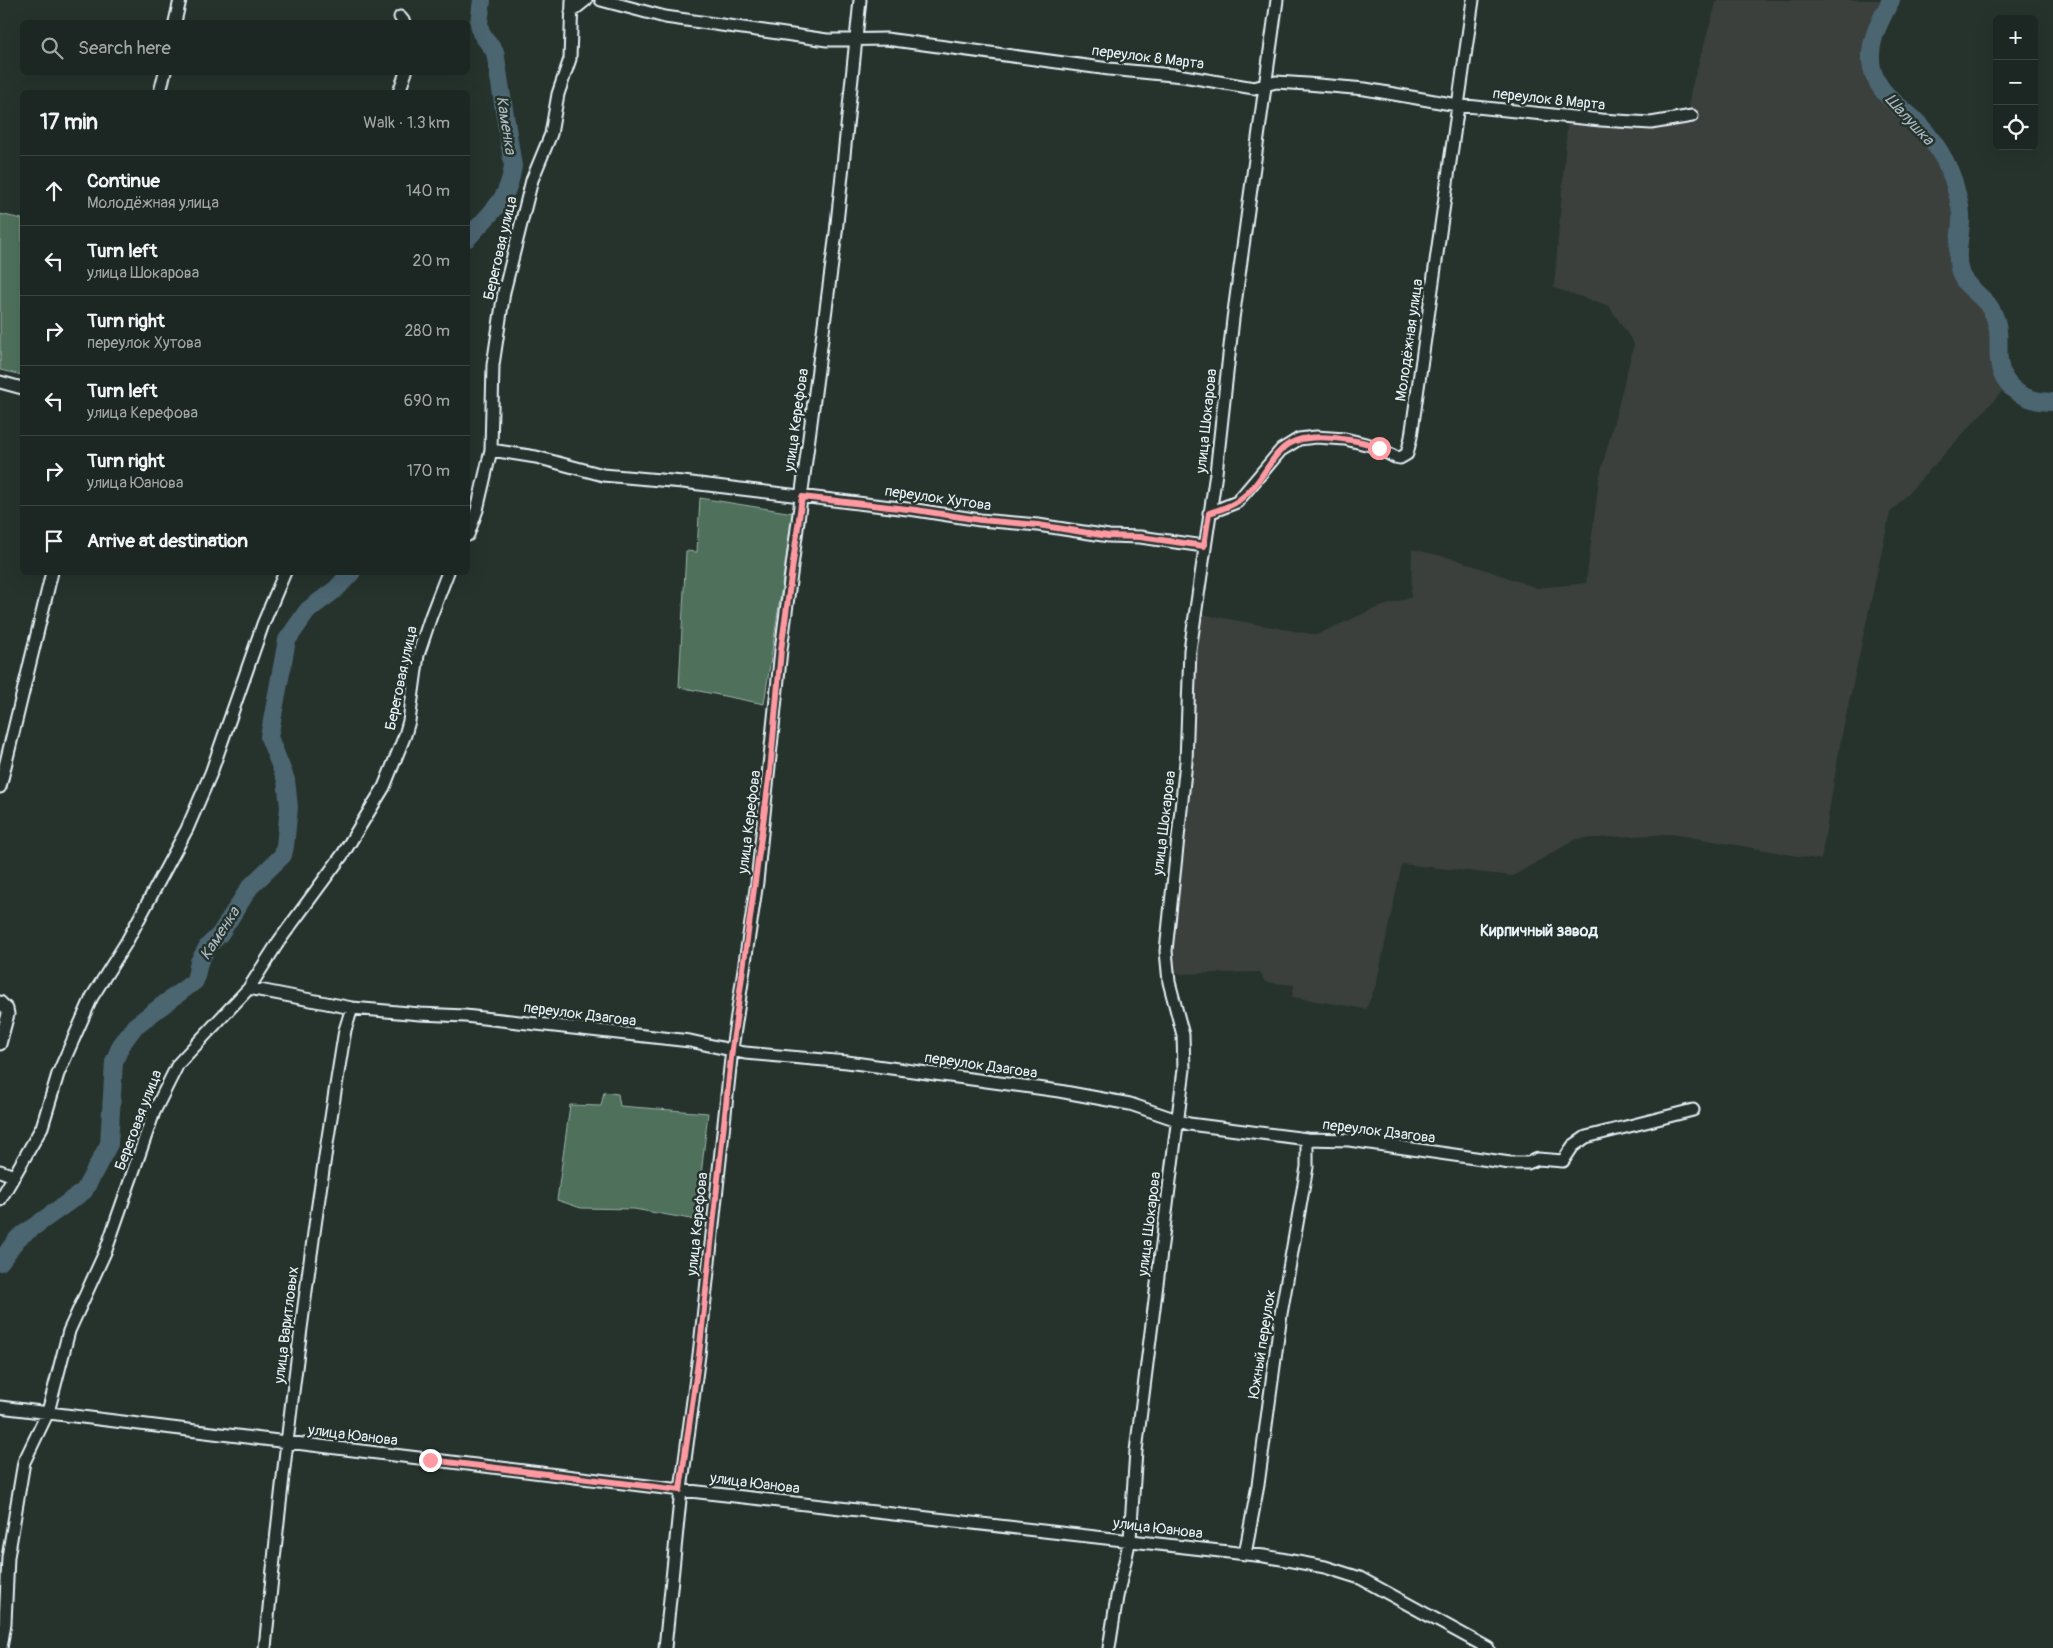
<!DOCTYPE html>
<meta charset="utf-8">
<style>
:root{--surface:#1c2622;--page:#29322f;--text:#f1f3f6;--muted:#a0a5a5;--line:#3a4340}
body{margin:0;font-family:Pangolin,sans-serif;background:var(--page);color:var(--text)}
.controls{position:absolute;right:15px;top:15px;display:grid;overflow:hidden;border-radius:8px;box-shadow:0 5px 20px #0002}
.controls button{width:45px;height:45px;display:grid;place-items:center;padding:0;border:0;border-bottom:1px solid var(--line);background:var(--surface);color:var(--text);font:25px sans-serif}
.stop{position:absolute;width:15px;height:15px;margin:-11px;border:4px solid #ff9aa2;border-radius:50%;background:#fff}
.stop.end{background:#ff9aa2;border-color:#fff;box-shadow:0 1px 5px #0008}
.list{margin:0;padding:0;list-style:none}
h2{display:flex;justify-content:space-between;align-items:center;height:65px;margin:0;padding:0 20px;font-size:21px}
h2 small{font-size:16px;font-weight:400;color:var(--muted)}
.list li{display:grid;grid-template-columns:32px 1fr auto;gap:15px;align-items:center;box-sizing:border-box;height:70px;padding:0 20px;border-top:1px solid var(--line)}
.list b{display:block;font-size:19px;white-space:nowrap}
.list p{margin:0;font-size:16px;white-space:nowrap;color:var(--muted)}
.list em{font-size:16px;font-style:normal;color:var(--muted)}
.icon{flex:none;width:28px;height:28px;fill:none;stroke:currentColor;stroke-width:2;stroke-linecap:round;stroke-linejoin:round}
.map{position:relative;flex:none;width:2053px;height:1648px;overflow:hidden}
.search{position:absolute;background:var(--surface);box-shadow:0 5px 20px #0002;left:20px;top:20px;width:450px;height:55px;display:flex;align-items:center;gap:12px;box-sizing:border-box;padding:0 18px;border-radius:8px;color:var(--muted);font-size:19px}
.panel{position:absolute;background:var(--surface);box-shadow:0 5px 20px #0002;left:20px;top:90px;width:450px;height:485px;border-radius:8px}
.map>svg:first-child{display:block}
.built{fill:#3a3f3c}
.green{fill:#4f715b;stroke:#9cb1aa}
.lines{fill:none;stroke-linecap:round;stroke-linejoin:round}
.river{stroke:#4c6571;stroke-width:18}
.minor-casing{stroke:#e8f1f8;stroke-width:15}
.minor{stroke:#26332d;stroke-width:11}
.route{stroke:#ff9aa2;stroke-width:6}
.labels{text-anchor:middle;stroke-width:5;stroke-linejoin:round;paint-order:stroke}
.street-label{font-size:15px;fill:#e8f1f8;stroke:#26332d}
.water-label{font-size:16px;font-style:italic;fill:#aab9c2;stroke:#26332d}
.neighbourhood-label{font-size:16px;font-weight:bold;fill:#e8f1f8;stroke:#26332d}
</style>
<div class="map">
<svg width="2053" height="1648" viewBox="0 0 2053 1648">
<rect width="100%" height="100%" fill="#26332d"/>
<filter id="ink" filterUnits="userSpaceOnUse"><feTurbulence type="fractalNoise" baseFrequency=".02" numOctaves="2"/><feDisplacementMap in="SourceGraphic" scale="10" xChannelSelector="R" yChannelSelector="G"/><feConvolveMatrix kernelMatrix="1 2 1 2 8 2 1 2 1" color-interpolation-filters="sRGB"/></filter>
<g filter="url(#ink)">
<path class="built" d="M 1717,0 L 1891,0 L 1871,44 L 1872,67 L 1878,85 L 1890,100 L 1913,119 L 1933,141 L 1949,172 L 1956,188 L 1962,221 L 1957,255 L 1960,273 L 1991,308 L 2000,334 L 1999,361 L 2009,384 L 1890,513 L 1841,739 L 1821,860 L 1673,834 L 1576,839 L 1513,876 L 1402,864 L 1376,985 L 1366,1009 L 1292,997 L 1294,985 L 1265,982 L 1260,972 L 1168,974 L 1195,613 L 1316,635 L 1374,609 L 1411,597 L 1412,549 L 1455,559 L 1537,588 L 1586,583 L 1599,479 L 1634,344 L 1609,306 L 1554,288 L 1568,116 L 1601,120 L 1692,116 L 1689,104 L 1691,89 Z"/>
<path class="green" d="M 0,214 L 22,219 L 22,375 L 0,370 Z
M 700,498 L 793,513 L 764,704 L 679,687 L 686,551 L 697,552 Z
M 604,1092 L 618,1094 L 620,1106 L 708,1113 L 696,1220 L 634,1209 L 581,1208 L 557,1200 L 570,1105 L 601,1106 Z"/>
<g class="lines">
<path class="river" d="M 1891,0 C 1880,21 1867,43 1872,68 C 1878,93 1896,103 1914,119 C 1933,138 1950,164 1956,190 C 1959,200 1962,213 1961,223 C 1960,239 1955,256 1960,272 C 1964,287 1984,296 1991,309 C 2002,329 1997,341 1999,361 C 2002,390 2027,402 2053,402
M 468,238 C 490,212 508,203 513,166 L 495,52 L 481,33 L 479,23 L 482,0
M 0,1262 L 18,1238 L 84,1191 L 109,1144 L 114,1062 L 121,1045 L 135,1026 L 195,981 L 199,962 L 208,946 L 220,934 L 250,887 L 283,855 L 285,846 L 289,807 L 286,780 L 269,737 L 287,640 L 308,610 L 336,589 L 352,572"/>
<g class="minor-casing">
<path id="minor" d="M 601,0 L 665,17 L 827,40 L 886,39 L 1109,69 L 1183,76 L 1254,88 L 1276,82 L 1307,84 L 1365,89 L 1457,105 L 1601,120 L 1651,123 L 1692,116
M 571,12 L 586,0
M 400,17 L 404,22
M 175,22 L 180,0
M 160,92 L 165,72
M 399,92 L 406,72
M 0,382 L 22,388
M 491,450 L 536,457 L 603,475 L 683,482 L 916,510 L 980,520 L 1038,525 L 1109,536 L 1140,537 L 1204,546
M 1209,513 L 1237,502 L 1281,450 L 1299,439 L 1316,437 L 1345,439 L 1374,446 L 1395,457 L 1400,458 L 1407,454 L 1411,437 L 1473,0
M 468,535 L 477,510 L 491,450 L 493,365 L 504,292 L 532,180 L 551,134 L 558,94 L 570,59 L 572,0
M 0,787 L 52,572
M 249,988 L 352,1008 L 420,1014 L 465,1016 L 690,1041 L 745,1053 L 847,1062 L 1059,1091 L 1130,1104 L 1189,1124 L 1307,1139 L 1349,1140 L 1510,1163 L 1528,1163 L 1538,1159 L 1563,1161 L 1573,1146 L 1586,1137 L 1693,1110
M 0,1002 L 7,1009 L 8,1014 L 0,1044
M 0,1171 L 14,1176 L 0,1200
M 14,1176 L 42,1127 L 58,1074 L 92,997 L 126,943 L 187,829 L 211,773 L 263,624 L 285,572
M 0,1407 L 681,1490 L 1264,1556 L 1325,1567 L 1360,1578 L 1488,1648
M 1245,1554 L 1258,1485 L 1281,1314 L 1307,1167 L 1307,1139
M 1,1648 L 5,1623 L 8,1557 L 24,1462 L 48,1412 L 69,1331 L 106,1250 L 154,1112 L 178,1064 L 249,988 L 279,941 L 343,854 L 384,787 L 405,735 L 409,721 L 418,655 L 431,616 L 448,572
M 265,1648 C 285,1441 311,1235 345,1030 L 352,1008
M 665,1648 L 681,1490 L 699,1355 L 732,1049 L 757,882 L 781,650 L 836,233 L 860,0
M 1109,1648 L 1117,1597 L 1130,1539 L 1136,1451 L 1184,1069 L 1183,1035 L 1169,982 L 1166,951 L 1186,762 L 1190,650 L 1216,473 L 1233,319 L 1277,0"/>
</g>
<use href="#minor" class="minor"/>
</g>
</g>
<g class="lines" filter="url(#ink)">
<path class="route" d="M 430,1460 L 680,1490 L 699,1355 L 732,1049 L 770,772 L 781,650 L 802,497 L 916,510 L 980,520 L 1038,525 L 1108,536 L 1140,537 L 1204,546 L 1209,513 C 1219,510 1230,507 1238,501 C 1279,471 1266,431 1334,438 C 1349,440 1365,441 1379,448"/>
</g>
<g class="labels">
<g class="street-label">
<text transform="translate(1148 57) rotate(7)" y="5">переулок 8 Марта</text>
<text transform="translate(1549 99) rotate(6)" y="5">переулок 8 Марта</text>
<text transform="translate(500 248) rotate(-77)" y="5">Береговая улица</text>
<text transform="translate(1409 340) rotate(-82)" y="5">Молодёжная улица</text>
<text transform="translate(796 420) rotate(-82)" y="5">улица Керефова</text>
<text transform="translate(1206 421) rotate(-84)" y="5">улица Шокарова</text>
<text transform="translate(938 498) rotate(8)" y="5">переулок Хутова</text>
<text transform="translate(401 678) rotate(-78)" y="5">Береговая улица</text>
<text transform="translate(749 822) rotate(-83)" y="5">улица Керефова</text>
<text transform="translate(1164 823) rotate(-83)" y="5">улица Шокарова</text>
<text transform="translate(580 1014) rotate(7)" y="5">переулок Дзагова</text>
<text transform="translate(981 1065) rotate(8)" y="5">переулок Дзагова</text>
<text transform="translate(138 1120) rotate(-69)" y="5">Береговая улица</text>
<text transform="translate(1379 1131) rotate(7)" y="5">переулок Дзагова</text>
<text transform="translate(697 1224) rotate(-84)" y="5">улица Керефова</text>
<text transform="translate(1149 1224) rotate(-83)" y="5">улица Шокарова</text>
<text transform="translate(286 1325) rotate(-83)" y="5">улица Варитловых</text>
<text transform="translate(1262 1344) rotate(-81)" y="5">Южный переулок</text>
<text transform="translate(353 1435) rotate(7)" y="5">улица Юанова</text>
<text transform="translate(755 1483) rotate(7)" y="5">улица Юанова</text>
<text transform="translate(1158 1528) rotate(7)" y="5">улица Юанова</text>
</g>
<g class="water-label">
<text transform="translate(1910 119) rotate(47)" y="6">Шалушка</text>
<text transform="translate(507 125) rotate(81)" y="6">Каменка</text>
<text transform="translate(219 933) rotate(-57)" y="6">Каменка</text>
</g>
<g class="neighbourhood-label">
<text x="1539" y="936">Кирпичный завод</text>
</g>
</g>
</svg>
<div class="controls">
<button>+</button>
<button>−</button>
<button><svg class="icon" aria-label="locate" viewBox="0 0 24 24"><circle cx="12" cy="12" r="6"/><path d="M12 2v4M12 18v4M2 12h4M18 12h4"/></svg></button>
</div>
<div class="stop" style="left:1379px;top:448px"></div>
<div class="stop end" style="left:430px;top:1460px"></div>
<div class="search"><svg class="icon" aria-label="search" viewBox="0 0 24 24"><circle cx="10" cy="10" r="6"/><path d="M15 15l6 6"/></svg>Search here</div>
<section class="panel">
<h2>17 min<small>Walk · 1.3 km</small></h2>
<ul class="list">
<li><svg class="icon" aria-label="ahead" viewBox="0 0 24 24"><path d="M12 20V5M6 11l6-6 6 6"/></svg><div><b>Continue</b><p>Молодёжная улица</p></div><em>140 m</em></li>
<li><svg class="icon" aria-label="left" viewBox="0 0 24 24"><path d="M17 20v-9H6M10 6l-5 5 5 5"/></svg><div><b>Turn left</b><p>улица Шокарова</p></div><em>20 m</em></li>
<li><svg class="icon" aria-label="right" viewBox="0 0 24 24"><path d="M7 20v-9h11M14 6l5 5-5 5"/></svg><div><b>Turn right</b><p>переулок Хутова</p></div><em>280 m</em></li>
<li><svg class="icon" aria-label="left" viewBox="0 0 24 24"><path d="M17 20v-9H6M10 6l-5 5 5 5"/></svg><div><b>Turn left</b><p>улица Керефова</p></div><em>690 m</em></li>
<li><svg class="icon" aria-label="right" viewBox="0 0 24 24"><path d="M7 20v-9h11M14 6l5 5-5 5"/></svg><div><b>Turn right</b><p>улица Юанова</p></div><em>170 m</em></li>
<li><svg class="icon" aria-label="arrive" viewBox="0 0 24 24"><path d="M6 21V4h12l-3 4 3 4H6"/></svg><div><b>Arrive at destination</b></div></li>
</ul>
</section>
</div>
